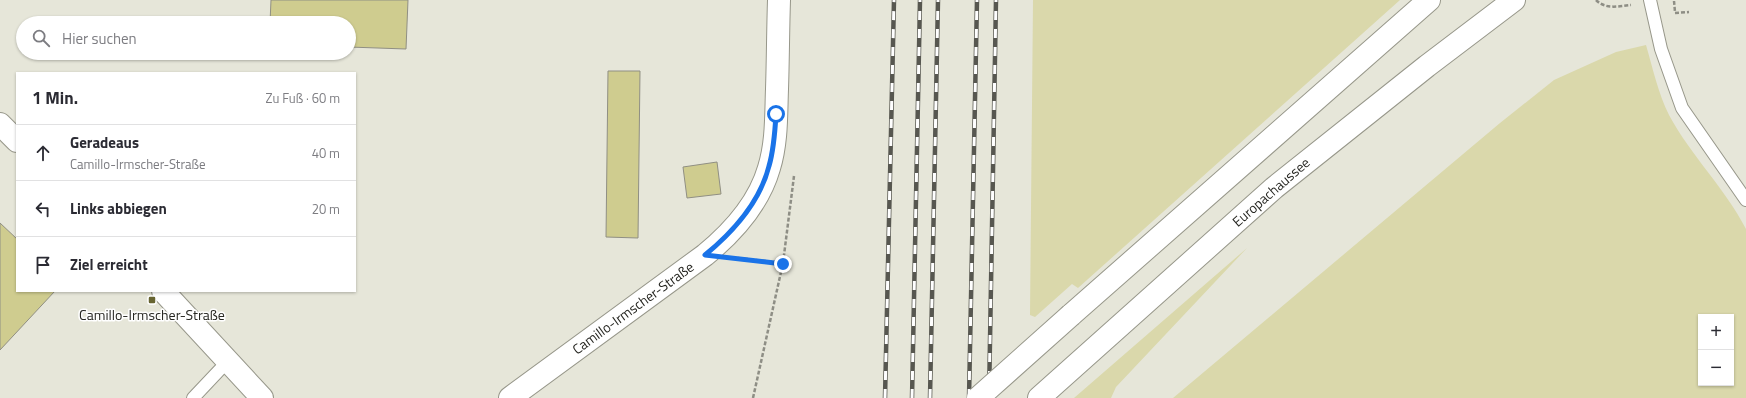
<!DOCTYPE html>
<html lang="de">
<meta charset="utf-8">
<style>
:root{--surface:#fff;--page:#f7f7f7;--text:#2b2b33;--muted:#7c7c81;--line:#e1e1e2}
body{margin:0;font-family:"Titillium Web",sans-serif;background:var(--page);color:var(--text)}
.controls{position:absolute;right:12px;bottom:12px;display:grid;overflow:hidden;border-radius:0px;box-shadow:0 1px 3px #0004}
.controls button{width:36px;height:36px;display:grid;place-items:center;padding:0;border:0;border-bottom:1px solid var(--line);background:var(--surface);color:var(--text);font:20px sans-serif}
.stop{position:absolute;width:12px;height:12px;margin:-9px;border:3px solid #1a73e8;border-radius:50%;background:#fff}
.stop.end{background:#1a73e8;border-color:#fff;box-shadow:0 1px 4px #0008}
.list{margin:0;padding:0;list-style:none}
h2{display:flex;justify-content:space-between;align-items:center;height:52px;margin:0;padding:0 16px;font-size:17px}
h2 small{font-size:13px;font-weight:400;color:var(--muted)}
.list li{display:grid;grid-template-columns:26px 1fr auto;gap:12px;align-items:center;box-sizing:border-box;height:56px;padding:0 16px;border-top:1px solid var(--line)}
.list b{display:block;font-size:15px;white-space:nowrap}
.list p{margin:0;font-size:13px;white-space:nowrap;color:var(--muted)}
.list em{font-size:13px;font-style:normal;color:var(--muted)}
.icon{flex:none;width:22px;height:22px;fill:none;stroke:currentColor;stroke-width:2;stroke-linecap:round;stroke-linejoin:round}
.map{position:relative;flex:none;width:1746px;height:398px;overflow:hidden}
.search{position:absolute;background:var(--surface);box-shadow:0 1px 3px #0004;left:16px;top:16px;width:340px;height:44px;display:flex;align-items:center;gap:10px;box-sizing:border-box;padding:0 14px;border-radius:22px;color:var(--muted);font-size:15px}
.panel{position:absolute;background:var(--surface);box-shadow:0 1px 3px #0004;left:16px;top:72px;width:340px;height:220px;border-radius:0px}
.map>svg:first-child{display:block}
.green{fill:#dad8ab;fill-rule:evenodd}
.building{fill:#cfcc8f;stroke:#908f83}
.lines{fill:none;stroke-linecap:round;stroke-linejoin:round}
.service-casing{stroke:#97978a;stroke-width:14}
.minor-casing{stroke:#97978a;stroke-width:24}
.tertiary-casing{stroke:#97978a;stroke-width:24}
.primary-casing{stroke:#97978a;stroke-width:24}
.path{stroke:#8e8e85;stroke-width:2.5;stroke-dasharray:4 2;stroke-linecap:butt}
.service{stroke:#fff;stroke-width:12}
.minor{stroke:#fff;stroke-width:22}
.tertiary{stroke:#fff;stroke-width:22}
.primary{stroke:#fff;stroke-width:22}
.rail-casing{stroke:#575750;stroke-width:4.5}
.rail{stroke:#fff;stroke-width:3;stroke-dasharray:9;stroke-linecap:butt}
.primary-bridge-casing{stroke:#97978a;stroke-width:24;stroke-linecap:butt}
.primary-bridge{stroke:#fff;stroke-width:22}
.route{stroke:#1a73e8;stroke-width:5}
.poi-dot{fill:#676431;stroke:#fff;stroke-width:1.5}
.labels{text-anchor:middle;stroke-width:3;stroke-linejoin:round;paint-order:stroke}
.street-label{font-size:14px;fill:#262621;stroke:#fff}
.poi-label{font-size:14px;fill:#262621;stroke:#fff}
</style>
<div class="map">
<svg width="1746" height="398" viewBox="0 0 1746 398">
<rect width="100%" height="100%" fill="#e6e6d9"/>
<path class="green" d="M 1033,0 L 1400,0 L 1078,288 L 1072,284 L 1035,317 L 1030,315 Z
M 1646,45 C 1653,69 1658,93 1669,115 C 1691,156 1725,188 1746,229 L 1746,398 L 1173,398 L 1500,123 L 1554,80 L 1616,52 ZM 1701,317 L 1731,317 L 1731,383 L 1701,383 Z
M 1247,248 L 1116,387 L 1111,398 L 1074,398 Z"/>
<path class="building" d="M 271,0 L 408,0 L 406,49 L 349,47 L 349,23 L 270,23 Z
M 608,71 L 640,71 L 638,238 L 606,237 Z
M 717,162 L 721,194 L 687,198 L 683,167 Z
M 0,223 L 17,239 L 17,291 L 55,291 L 0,350 Z"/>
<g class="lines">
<g class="service-casing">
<path id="service" d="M 1650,0 L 1661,49 L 1682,108 L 1746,200
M 193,398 L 228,361"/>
</g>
<g class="minor-casing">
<path id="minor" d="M 510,398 L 705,255 C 733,232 759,203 769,168 C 777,142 776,115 777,89 C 778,59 778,30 779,0"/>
</g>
<g class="tertiary-casing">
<path id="tertiary" d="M 0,124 L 17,141
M 163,291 L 262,398"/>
</g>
<g class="primary-casing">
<path id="primary" d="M 1071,315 L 1429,0
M 1039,398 L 1274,188 L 1427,66 L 1514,0"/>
</g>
<path class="path" d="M 1596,0 C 1606,10 1619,6 1631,5
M 1674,1 L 1675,12
M 1675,13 L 1689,12
M 738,258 L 783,263
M 753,398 L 783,263 L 794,176"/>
<use href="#service" class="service"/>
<use href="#minor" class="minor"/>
<use href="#tertiary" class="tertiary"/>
<use href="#primary" class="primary"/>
<g class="rail-casing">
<path id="rail" d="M 885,398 L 894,0
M 912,398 L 920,0
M 930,398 L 938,0
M 969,398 L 977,0
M 989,398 L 996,0"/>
</g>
<use href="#rail" class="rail"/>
<g class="primary-bridge-casing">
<path id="primary-bridge" d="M 978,398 L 1071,315"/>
</g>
<use href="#primary-bridge" class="primary-bridge"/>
</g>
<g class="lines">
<path class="route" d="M 776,114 C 775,132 774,149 769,166 C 760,202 733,232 705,255 L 783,264"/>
</g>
<rect class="poi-dot" x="148" y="296" width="8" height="8" rx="2"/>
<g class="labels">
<g class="street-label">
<text transform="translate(1271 192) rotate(-41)" y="5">Europachaussee</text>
<text transform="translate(633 308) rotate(-36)" y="5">Camillo-Irmscher-Straße</text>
</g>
<g class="poi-label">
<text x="152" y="320">Camillo-Irmscher-Straße</text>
</g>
</g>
</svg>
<div class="controls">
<button>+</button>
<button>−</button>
</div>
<div class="stop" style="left:776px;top:114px"></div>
<div class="stop end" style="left:783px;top:264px"></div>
<div class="search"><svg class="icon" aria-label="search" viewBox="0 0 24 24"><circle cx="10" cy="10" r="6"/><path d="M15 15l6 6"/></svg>Hier suchen</div>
<section class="panel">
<h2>1 Min.<small>Zu Fuß · 60 m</small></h2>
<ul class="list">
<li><svg class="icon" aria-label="ahead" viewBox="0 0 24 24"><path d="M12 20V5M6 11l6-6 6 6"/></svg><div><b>Geradeaus</b><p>Camillo-Irmscher-Straße</p></div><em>40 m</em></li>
<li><svg class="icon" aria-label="left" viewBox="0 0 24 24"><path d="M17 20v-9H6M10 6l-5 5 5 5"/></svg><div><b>Links abbiegen</b></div><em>20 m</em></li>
<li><svg class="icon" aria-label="arrive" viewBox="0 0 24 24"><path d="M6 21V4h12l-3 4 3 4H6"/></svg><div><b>Ziel erreicht</b></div></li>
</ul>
</section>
</div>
